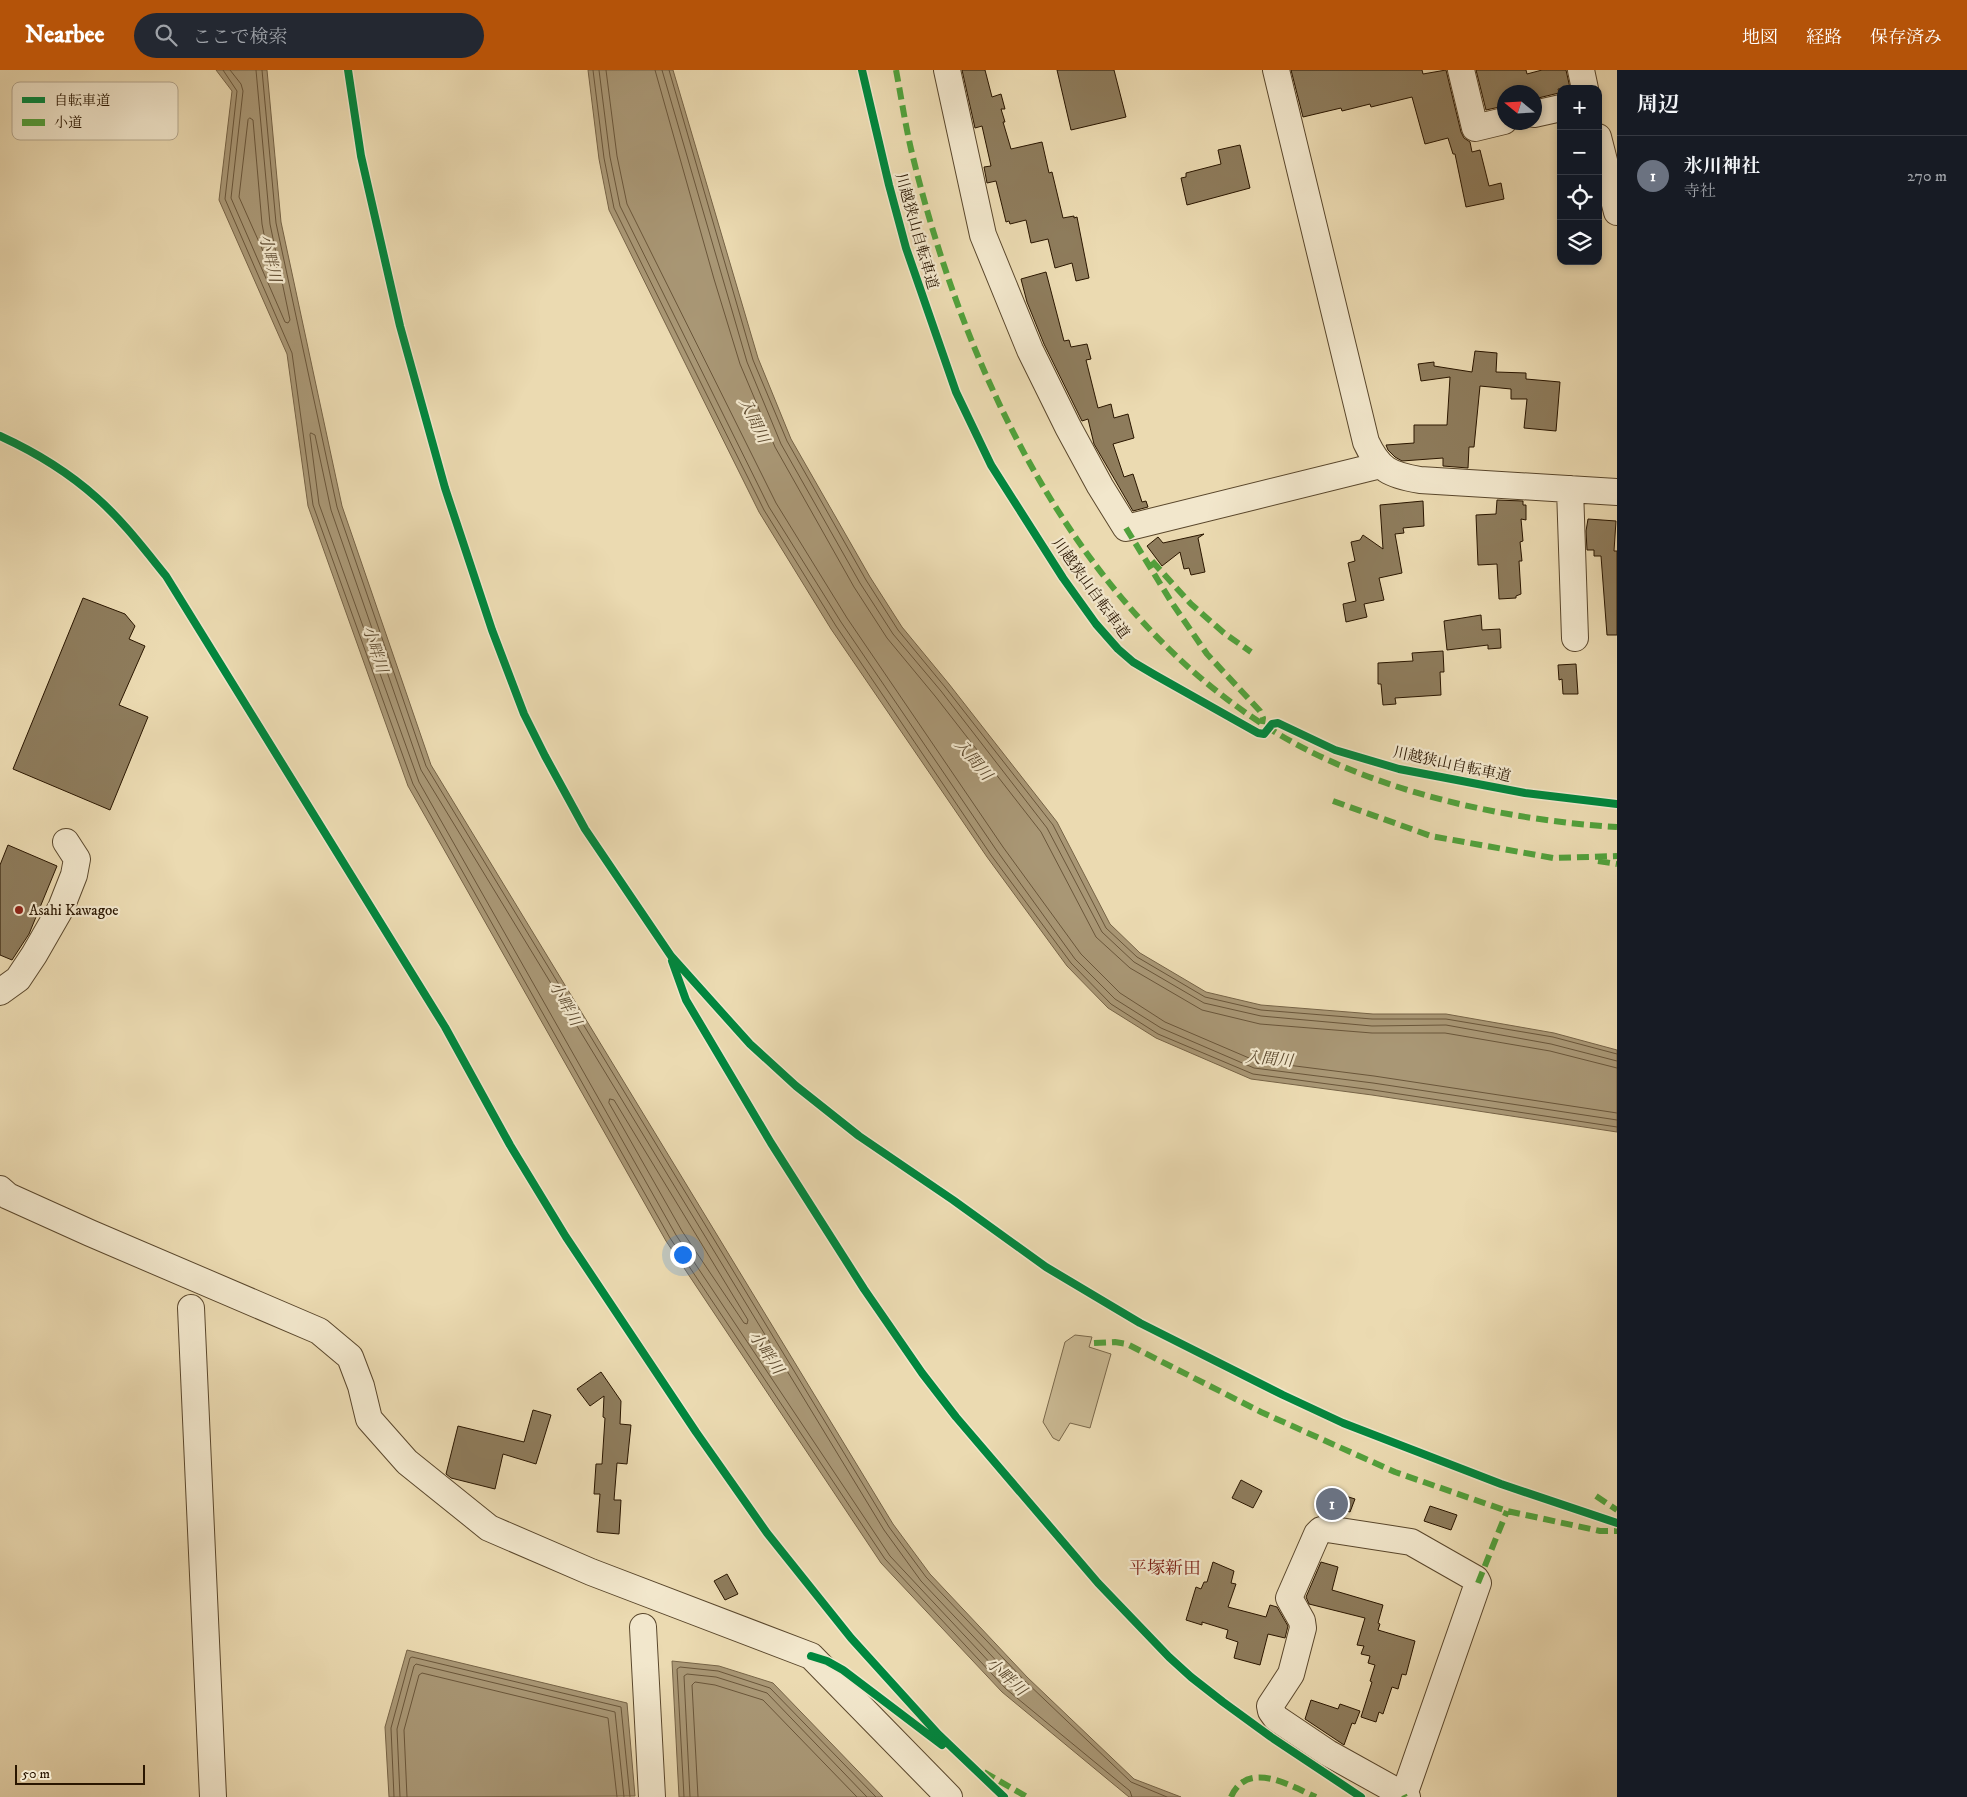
<!DOCTYPE html>
<html lang="ja">
<meta charset="utf-8">
<style>
:root{--surface:#171b24;--page:#242831;--text:#f1f3f6;--muted:#9ea1a6;--line:#363941;--accent:#b45309}
body{margin:0;font-family:"IM FELL DW Pica","Noto Serif JP",serif;background:var(--page);color:var(--text)}
.controls{position:absolute;right:15px;top:15px;display:grid;overflow:hidden;border-radius:10px;box-shadow:0 2px 8px #0003}
.controls button{width:45px;height:45px;display:grid;place-items:center;padding:0;border:0;border-bottom:1px solid var(--line);background:var(--surface);color:var(--text);font:25px sans-serif}
.compass{position:absolute;left:1497px;top:15px;width:45px;height:45px;border-radius:50%;background:var(--surface);box-shadow:0 2px 8px #0003;rotate:288deg}
.scale{position:absolute;left:15px;bottom:12px;width:130px;box-sizing:border-box;padding-left:5px;border:2px solid #2a1600;border-top:0;font-size:14px;line-height:18px;white-space:nowrap;color:#2a1600;-webkit-text-stroke:4px #f2e7cc;paint-order:stroke}
.you{position:absolute;left:682px;top:1184px;width:18px;height:18px;margin:-12px;border:4px solid #fff;border-radius:50%;background:#1a73e8;box-shadow:0 0 0 8px #1a73e833}
.badge{display:grid;place-items:center;width:32px;height:32px;border-radius:50%;background:var(--accent);color:#fff;font-size:16px;font-weight:700}
.pin{position:absolute;translate:-50% -50%;border:2px solid #fff;box-shadow:0 1px 5px #0006}
.list{margin:0;padding:0;list-style:none}
h2{display:flex;justify-content:space-between;align-items:center;height:65px;margin:0;padding:0 20px;font-size:21px}
h2 small{font-size:16px;font-weight:400;color:var(--muted)}
.list li{display:grid;grid-template-columns:32px 1fr auto;gap:15px;align-items:center;box-sizing:border-box;height:80px;padding:0 20px;border-top:1px solid var(--line)}
.list b{display:block;font-size:19px;white-space:nowrap}
.list p{margin:0;font-size:16px;white-space:nowrap;color:var(--muted)}
.list em{font-size:16px;font-style:normal;color:var(--muted)}
.icon{flex:none;width:28px;height:28px;fill:none;stroke:currentColor;stroke-width:2;stroke-linecap:round;stroke-linejoin:round}
.map{position:relative;flex:none;width:1617px;height:1727px;overflow:hidden}
header{display:flex;align-items:center;gap:30px;box-sizing:border-box;height:70px;padding:0 25px;background:var(--accent);color:#fff}
header strong{font-size:24px}
nav{display:flex;gap:28px;margin-inline-start:auto;font-size:18px}
.search{width:350px;height:45px;background:var(--page);display:flex;align-items:center;gap:12px;box-sizing:border-box;padding:0 18px;border-radius:28px;color:var(--muted);font-size:19px}
main{display:flex}
aside{flex:1;background:var(--surface)}
.map>svg:first-child{display:block}
.green{fill:#cab993;stroke:#7a684a}
.water{fill:#a99775;stroke:#766346}
.lines{fill:none;stroke-linecap:round;stroke-linejoin:round}
.shore{stroke:#6a563a;stroke-width:1}
.building{fill:#8e7c5c;stroke:#2a1600}
.minor-casing{stroke:#5a472c;stroke-width:28}
.minor{stroke:#f2e7cc;stroke-width:26}
.quiet{stroke:#51a13c;stroke-width:6;stroke-dasharray:12 6;stroke-linecap:butt}
.cycleway-casing{stroke:#f2e7cc;stroke-width:11}
.cycleway{stroke:#00873e;stroke-width:8}
.poi-dot{fill:#8f2418;stroke:#f2e7cc;stroke-width:2}
.labels{text-anchor:middle;stroke-width:4.5;stroke-linejoin:round;paint-order:stroke}
.street-label{font-size:15px;fill:#2a1600;stroke:#f2e7cc}
.poi-label{font-size:15px;fill:#2a1600;stroke:#f2e7cc;text-anchor:start}
.water-label{font-size:16px;font-style:italic;fill:#5d4a2f;stroke:#f2e7cc}
.quarter-label{font-size:18px;fill:#7a1f14;stroke:#f2e7cc}
.key{fill:#f2e7cc;stroke:#b6a88f;stroke-width:1}
.key-label{font-size:14px;fill:#2a1600}
</style>
<header>
<strong>Nearbee</strong>
<div class="search"><svg class="icon" aria-label="search" viewBox="0 0 24 24"><circle cx="10" cy="10" r="6"/><path d="M15 15l6 6"/></svg>ここで検索</div>
<nav><a>地図</a><a>経路</a><a>保存済み</a></nav>
</header>
<main>
<div class="map">
<svg width="1617" height="1727" viewBox="0 0 1617 1727">
<rect width="100%" height="100%" fill="#ebdab1"/>
<filter id="stains"><feTurbulence type="fractalNoise" baseFrequency=".004" numOctaves="4"/><feColorMatrix values="0 0 0 0 .2 0 0 0 0 .09 0 0 0 0 .02 0 0 0 .5 -.17"/></filter>
<radialGradient id="worn" r=".72"><stop offset=".6" stop-color="#630" stop-opacity="0"/><stop offset="1" stop-color="#630" stop-opacity=".3"/></radialGradient>
<path class="green" d="M 1075,1265 L 1092,1267 L 1089,1277 L 1111,1284 L 1090,1358 L 1070,1353 L 1059,1371 L 1053,1368 L 1043,1352 L 1065,1272 Z"/>
<path class="water" d="M 216,0 L 267,0 L 281,152 L 342,436 L 431,695 L 893,1454 L 930,1504 L 1027,1607 L 1134,1709 L 1181,1727 L 1129,1727 L 1002,1622 L 881,1493 L 666,1171 L 408,716 L 308,436 L 287,284 L 219,130 L 232,21 Z
M 588,0 L 673,0 L 758,288 L 791,369 L 870,507 L 902,557 L 949,614 L 1057,752 L 1110,854 L 1140,883 L 1206,922 L 1261,935 L 1373,944 L 1446,944 L 1554,963 L 1617,980 L 1617,1062 L 1372,1025 L 1251,1009 L 1156,968 L 1108,938 L 1067,896 L 987,787 L 831,559 L 759,442 L 609,140 L 599,89 Z
M 407,1580 L 627,1633 L 635,1726 L 389,1727 L 385,1657 Z
M 672,1591 L 719,1596 L 773,1613 L 883,1727 L 679,1727 Z"/>
<g class="lines">
<path class="shore" d="M 223,0 L 237,21 L 225,129 L 292,283 L 313,435 L 413,714 L 670,1168 L 885,1489 L 1006,1619 L 1130,1721 L 1132,1727
M 230,0 L 241,14 L 243,21 L 231,128 L 285,252 L 288,253 L 290,250 L 270,154 L 256,0
M 262,0 L 276,153 L 337,437 L 426,696 L 889,1457 L 926,1507 L 1024,1610 L 1131,1712 L 1167,1727
M 593,0 L 604,88 L 614,138 L 764,440 L 836,556 L 991,785 L 1071,893 L 1111,934 L 1158,964 L 1253,1004 L 1373,1020 L 1617,1057
M 599,0 L 610,87 L 620,136 L 769,437 L 841,552 L 997,781 L 1075,889 L 1115,929 L 1161,958 L 1254,998 L 1373,1013 L 1617,1050
M 606,0 L 617,86 L 627,134 L 776,433 L 847,548 L 1003,777 L 1081,884 L 1120,923 L 1165,952 L 1256,991 L 1374,1006 L 1617,1043
M 655,0 L 714,209 L 740,294 L 775,377 L 854,517 L 887,568 L 935,626 L 1041,762 L 1096,867 L 1130,898 L 1202,940 L 1260,954 L 1372,963 L 1445,963 L 1550,981 L 1617,998
M 662,0 L 747,292 L 781,374 L 860,513 L 893,564 L 941,621 L 1047,758 L 1102,862 L 1134,892 L 1204,933 L 1261,946 L 1372,956 L 1446,955 L 1551,974 L 1617,991
M 669,0 L 753,290 L 787,371 L 866,510 L 898,560 L 945,617 L 1053,755 L 1106,858 L 1137,887 L 1205,927 L 1261,940 L 1372,949 L 1446,949 L 1553,967 L 1617,984
M 250,48 L 253,50 L 262,154 L 267,180 L 265,183 L 263,181 L 239,127 L 248,50 Z
M 311,363 L 315,365 L 331,440 L 421,700 L 884,1460 L 921,1511 L 1022,1618 L 1021,1621 L 1010,1614 L 890,1486 L 676,1165 L 419,712 L 319,434 L 310,365 Z
M 610,1029 L 614,1030 L 748,1250 L 747,1254 L 744,1253 L 682,1161 L 609,1033 Z
M 394,1727 L 391,1658 L 410,1588 L 412,1587 L 621,1637 L 630,1727
M 400,1727 L 397,1659 L 414,1596 L 416,1594 L 615,1642 L 624,1727
M 407,1727 L 404,1660 L 419,1605 L 422,1603 L 608,1648 L 617,1727
M 684,1727 L 677,1599 L 680,1597 L 718,1601 L 770,1618 L 876,1727
M 690,1727 L 684,1606 L 687,1604 L 716,1607 L 767,1623 L 867,1727
M 698,1727 L 692,1615 L 695,1612 L 715,1615 L 763,1630 L 857,1727"/>
</g>
<path class="building" d="M 962,0 L 985,0 L 992,27 L 1001,24 L 1005,39 L 1001,39 L 1005,52 L 1003,52 L 1011,79 L 1042,72 L 1049,103 L 1052,102 L 1063,148 L 1074,146 L 1074,148 L 1077,147 L 1089,208 L 1076,211 L 1072,193 L 1055,198 L 1048,169 L 1031,173 L 1026,150 L 1010,154 L 1009,151 L 1006,152 L 996,111 L 987,113 L 984,97 L 991,96 L 982,56 L 975,58 Z
M 1057,0 L 1114,0 L 1126,47 L 1071,60 Z
M 1291,0 L 1422,0 L 1423,4 L 1446,0 L 1461,62 L 1464,68 L 1470,72 L 1472,82 L 1480,80 L 1489,116 L 1501,113 L 1504,129 L 1466,137 L 1455,84 L 1453,84 L 1448,68 L 1425,74 L 1412,27 L 1371,37 L 1370,34 L 1342,41 L 1341,38 L 1303,47 Z
M 1476,0 L 1526,0 L 1527,4 L 1542,0 L 1566,0 L 1570,18 L 1558,19 L 1559,23 L 1534,29 L 1534,22 L 1504,22 L 1504,36 L 1486,40 Z
M 1240,75 L 1250,118 L 1187,135 L 1181,108 L 1186,107 L 1186,103 L 1221,94 L 1218,80 Z
M 1046,202 L 1064,271 L 1069,270 L 1071,277 L 1087,274 L 1091,289 L 1086,290 L 1098,338 L 1111,334 L 1114,348 L 1128,344 L 1134,368 L 1113,374 L 1124,407 L 1133,404 L 1142,432 L 1146,431 L 1148,437 L 1133,441 L 1094,374 L 1088,349 L 1082,351 L 1044,274 L 1027,232 L 1021,209 Z
M 1475,281 L 1497,283 L 1496,302 L 1526,303 L 1526,309 L 1560,312 L 1556,361 L 1524,358 L 1527,329 L 1511,329 L 1511,319 L 1480,316 L 1474,377 L 1469,377 L 1468,398 L 1443,396 L 1443,388 L 1402,391 L 1395,387 L 1388,380 L 1386,375 L 1414,373 L 1414,355 L 1447,355 L 1450,307 L 1421,311 L 1418,294 L 1434,292 L 1434,296 L 1472,302 Z
M 1497,430 L 1523,431 L 1523,435 L 1526,435 L 1526,450 L 1521,449 L 1523,471 L 1520,472 L 1522,491 L 1519,491 L 1521,524 L 1516,526 L 1516,528 L 1499,529 L 1497,494 L 1478,495 L 1476,445 L 1496,444 Z
M 1423,431 L 1424,456 L 1403,458 L 1404,463 L 1395,464 L 1402,503 L 1379,508 L 1384,530 L 1364,534 L 1367,547 L 1346,552 L 1343,534 L 1356,531 L 1348,493 L 1355,491 L 1351,472 L 1360,470 L 1363,465 L 1383,479 L 1380,435 Z
M 1588,449 L 1616,451 L 1614,481 L 1617,481 L 1617,565 L 1607,565 L 1601,486 L 1594,486 L 1594,480 L 1587,480 L 1586,461 Z
M 1204,464 L 1198,468 L 1205,502 L 1191,505 L 1189,498 L 1184,499 L 1180,482 L 1162,496 L 1147,476 L 1158,467 L 1163,473 Z
M 83,528 L 125,544 L 135,556 L 129,569 L 145,576 L 119,635 L 148,647 L 110,740 L 13,699 Z
M 1481,545 L 1482,560 L 1500,559 L 1501,578 L 1488,579 L 1488,575 L 1447,580 L 1444,551 Z
M 1443,581 L 1444,602 L 1440,602 L 1441,625 L 1395,628 L 1396,634 L 1383,635 L 1381,614 L 1378,614 L 1378,593 L 1413,591 L 1412,583 Z
M 1576,594 L 1578,624 L 1563,624 L 1562,609 L 1559,610 L 1558,595 Z
M 8,775 L 57,796 L 29,864 L 12,890 L 0,885 L 0,795 Z
M 601,1302 L 621,1331 L 620,1354 L 631,1355 L 627,1394 L 617,1393 L 614,1430 L 621,1430 L 619,1464 L 597,1462 L 600,1424 L 594,1424 L 596,1394 L 602,1394 L 605,1348 L 603,1347 L 604,1326 L 590,1336 L 577,1319 Z
M 533,1340 L 551,1345 L 536,1394 L 503,1384 L 495,1419 L 451,1408 L 446,1404 L 458,1356 L 524,1372 Z
M 1241,1410 L 1262,1421 L 1253,1438 L 1232,1428 Z
M 1339,1424 L 1355,1429 L 1350,1442 L 1335,1437 Z
M 1430,1436 L 1457,1445 L 1451,1460 L 1424,1451 Z
M 1213,1492 L 1234,1501 L 1231,1513 L 1236,1514 L 1228,1537 L 1266,1547 L 1270,1535 L 1277,1537 L 1288,1556 L 1285,1568 L 1268,1564 L 1260,1595 L 1234,1588 L 1238,1572 L 1226,1568 L 1228,1560 L 1202,1552 L 1202,1555 L 1186,1550 L 1196,1517 L 1201,1519 L 1204,1512 L 1207,1512 Z
M 1321,1492 L 1338,1497 L 1332,1520 L 1383,1535 L 1378,1553 L 1380,1554 L 1378,1560 L 1415,1571 L 1406,1605 L 1402,1604 L 1398,1619 L 1392,1617 L 1383,1644 L 1379,1642 L 1376,1652 L 1361,1647 L 1372,1612 L 1370,1611 L 1375,1595 L 1368,1593 L 1370,1586 L 1361,1584 L 1364,1576 L 1357,1575 L 1365,1548 L 1309,1534 L 1306,1527 Z
M 727,1504 L 738,1524 L 725,1530 L 714,1511 Z
M 1311,1630 L 1338,1639 L 1340,1634 L 1360,1641 L 1355,1654 L 1352,1653 L 1344,1675 L 1305,1649 Z"/>
<g class="lines">
<g class="minor-casing">
<path id="minor" d="M 947,0 L 983,165 L 1030,280 L 1068,357 L 1100,416 L 1126,458 L 1381,395
M 1276,0 L 1366,372 C 1379,400 1390,405 1420,410 L 1617,422
M 1461,0 L 1475,58 L 1504,51
M 1581,0 L 1585,19
M 1534,44 L 1561,38
M 1598,67 L 1617,142
M 1570,419 L 1575,568
M 0,922 L 18,909 L 34,885 L 61,838 L 74,805 L 77,789 L 66,772
M 0,1119 L 8,1126 L 90,1163 L 319,1261 L 350,1287 L 361,1316 L 369,1349 L 407,1392 L 489,1458 L 591,1502 L 811,1586 L 949,1727
M 191,1238 L 213,1727
M 643,1557 L 652,1727
M 1404,1725 L 1478,1513 L 1476,1509 L 1411,1472 L 1327,1459 L 1321,1460 L 1317,1464 L 1289,1528 L 1302,1551 L 1303,1558 L 1291,1604 L 1270,1636 L 1271,1641 L 1276,1648 L 1328,1683 L 1407,1727"/>
</g>
<use href="#minor" class="minor"/>
<path class="quiet" d="M 896,0 C 901,26 905,53 911,79 C 963,297 1072,533 1267,657 C 1365,720 1502,750 1617,757
M 1126,458 L 1172,533 L 1207,584 L 1260,641 L 1263,648 L 1262,654
M 1152,491 L 1191,534 L 1224,563 L 1251,582
M 1333,731 L 1431,766 L 1553,788 L 1617,786
M 1598,791 L 1617,794
M 1094,1273 L 1115,1272 L 1127,1274 L 1261,1342 L 1395,1402 L 1507,1441 L 1600,1461 L 1617,1461
M 1596,1426 L 1617,1440
M 1478,1513 L 1507,1441
M 984,1702 L 1027,1727
M 1404,1725 L 1405,1727
M 1231,1727 C 1248,1689 1290,1716 1316,1727"/>
<g class="cycleway-casing">
<path id="cycleway" d="M 348,0 L 361,86 L 400,256 L 445,418 L 492,560 L 524,644 L 545,686 L 585,759 L 671,886 L 750,974 L 796,1016 L 859,1066 L 953,1130 L 1046,1197 L 1140,1253 L 1283,1325 L 1343,1353 L 1501,1414 L 1617,1453
M 862,0 L 889,115 L 906,178 L 956,322 L 991,395 L 1063,508 L 1096,554 L 1118,579 L 1133,592 L 1155,605 L 1258,663 L 1264,664 L 1272,654 L 1278,653 L 1335,680 L 1399,699 L 1525,723 L 1617,734
M 0,366 C 35,382 68,402 97,428 C 123,451 144,479 166,506 L 445,957 L 510,1075 L 566,1167 L 696,1362 L 767,1463 L 851,1568 L 938,1664 L 1004,1727
M 672,891 L 686,930 L 771,1073 L 864,1219 L 922,1303 L 956,1347 L 1098,1513 L 1169,1587 L 1191,1607 L 1223,1632 L 1271,1667 L 1361,1727
M 811,1586 L 827,1591 L 843,1600 L 942,1675"/>
</g>
<use href="#cycleway" class="cycleway"/>
</g>
<circle class="poi-dot" cx="19" cy="840" r="5"/>
<g class="labels">
<g class="street-label">
<text transform="translate(917 161) rotate(74)" y="5">川越狭山自転車道</text>
<text transform="translate(1091 518) rotate(54)" y="5">川越狭山自転車道</text>
<text transform="translate(1452 694) rotate(12)" y="5">川越狭山自転車道</text>
</g>
<g class="poi-label">
<text x="29" y="845">Asahi Kawagoe</text>
</g>
<g class="water-label">
<text transform="translate(271 188) rotate(77)" y="6">小畔川</text>
<text transform="translate(755 350) rotate(64)" y="6">入間川</text>
<text transform="translate(376 579) rotate(72)" y="6">小畔川</text>
<text transform="translate(974 689) rotate(50)" y="6">入間川</text>
<text transform="translate(566 933) rotate(61)" y="6">小畔川</text>
<text transform="translate(1269 988) rotate(5)" y="6">入間川</text>
<text transform="translate(767 1282) rotate(56)" y="6">小畔川</text>
<text transform="translate(1007 1606) rotate(43)" y="6">小畔川</text>
</g>
<g class="quarter-label">
<text x="1165" y="1504">平塚新田</text>
</g>
</g>
<rect x="12" y="12" width="166" height="58" rx="8" class="key"/>
<rect x="22" y="27" width="23" height="6" fill="#00873e"/>
<rect x="22" y="49" width="23" height="7" fill="#51a13c"/>
<g class="key-label">
<text x="54" y="35">自転車道</text>
<text x="54" y="57">小道</text>
</g>
<rect width="100%" height="100%" filter="url(#stains)"/>
<rect width="100%" height="100%" fill="url(#worn)"/>
</svg>
<div class="controls">
<button>+</button>
<button>−</button>
<button><svg class="icon" aria-label="locate" viewBox="0 0 24 24"><circle cx="12" cy="12" r="6"/><path d="M12 2v4M12 18v4M2 12h4M18 12h4"/></svg></button>
<button><svg class="icon" aria-label="layers" viewBox="0 0 24 24"><path d="M12 4l9 5-9 5-9-5zM3 14l9 5 9-5"/></svg></button>
</div>
<svg class="compass" viewBox="-18 -18 36 36"><path d="M0-13l5 13h-10z" fill="#e53935"/><path d="M0 13l5-13h-10z" fill="#9ea1a6"/></svg>
<div class="scale">50 m</div>
<div class="you"></div>
<div class="pin badge" style="left:1332px;top:1434px;background:#6b7280">1</div>
</div>
<aside>
<h2>周辺<small></small></h2>
<ul class="list">
<li><span class="badge" style="background:#6b7280">1</span><div><b>氷川神社</b><p>寺社</p></div><em>270 m</em></li>
</ul>
</aside>
</main>
